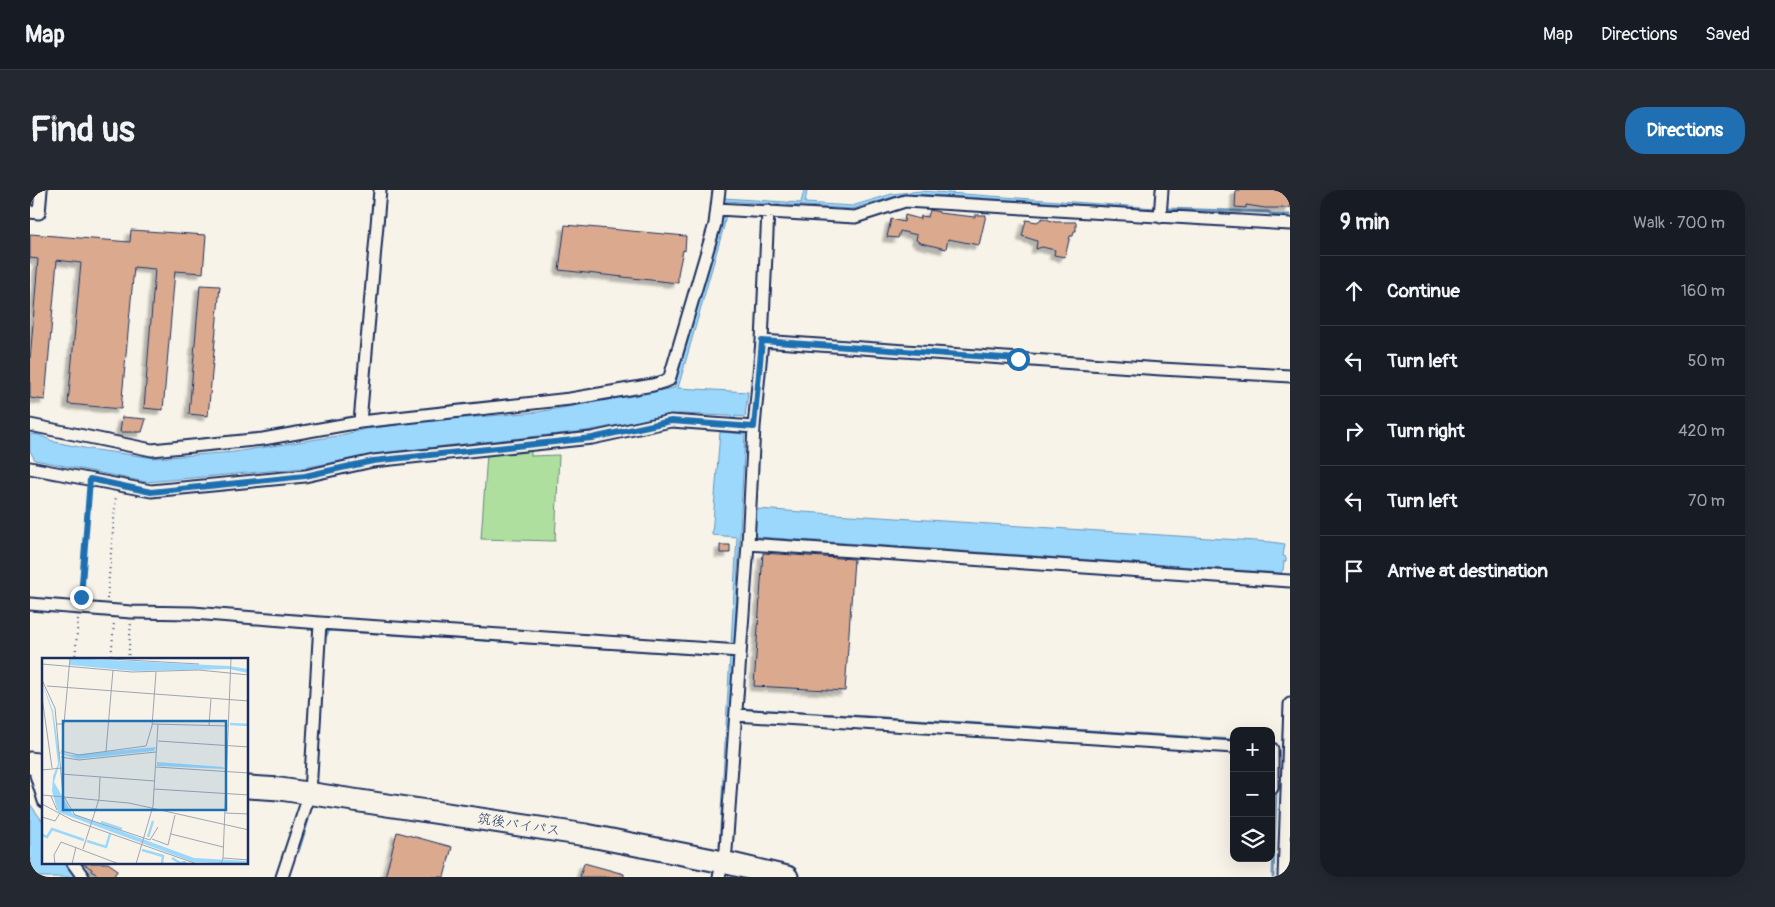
<!DOCTYPE html>
<meta charset="utf-8">
<style>
:root{--surface:#171b24;--page:#242831;--text:#f1f3f6;--muted:#9ea1a6;--line:#363941;--accent:#1f6fb2}
body{margin:0;font-family:Pangolin,"Klee One",sans-serif;background:var(--page);color:var(--text)}
.controls{position:absolute;right:15px;bottom:15px;display:grid;overflow:hidden;border-radius:10px;box-shadow:0 5px 20px #0002}
.controls button{width:45px;height:45px;display:grid;place-items:center;padding:0;border:0;border-bottom:1px solid var(--line);background:var(--surface);color:var(--text);font:25px sans-serif}
.stop{position:absolute;width:15px;height:15px;margin:-11px;border:4px solid #1f6fb2;border-radius:50%;background:#fff}
.stop.end{background:#1f6fb2;border-color:#fff;box-shadow:0 1px 5px #0008}
.list{margin:0;padding:0;list-style:none}
h2{display:flex;justify-content:space-between;align-items:center;height:65px;margin:0;padding:0 20px;font-size:21px}
h2 small{font-size:16px;font-weight:400;color:var(--muted)}
.list li{display:grid;grid-template-columns:32px 1fr auto;gap:15px;align-items:center;box-sizing:border-box;height:70px;padding:0 20px;border-top:1px solid var(--line)}
.list b{display:block;font-size:19px;white-space:nowrap}
.list em{font-size:16px;font-style:normal;color:var(--muted)}
.icon{flex:none;width:28px;height:28px;fill:none;stroke:currentColor;stroke-width:2;stroke-linecap:round;stroke-linejoin:round}
.map{position:relative;flex:none;width:1260px;height:687px;overflow:hidden;border-radius:20px}
header{display:flex;align-items:center;gap:30px;box-sizing:border-box;height:70px;padding:0 25px;background:var(--surface);border-bottom:1px solid var(--line)}
header strong{font-size:24px}
nav{display:flex;gap:28px;margin-inline-start:auto;font-size:18px}
.intro{display:flex;align-items:center;justify-content:space-between;box-sizing:border-box;height:120px;padding:0 30px}
h1{margin:0;font-size:35px}
.button{padding:12px 22px;border-radius:20px;background:var(--accent);color:#fff;font-size:18px;font-weight:700}
main{display:flex;gap:30px;padding:0 30px}
aside{flex:1;background:var(--surface);border-radius:20px;box-shadow:0 5px 20px #0002}
.map>svg:first-child{display:block}
.green{fill:#afdf9e;stroke:#65877e}
.water{fill:#9bd8fc;stroke:#6894bd}
.lines{fill:none;stroke-linecap:round;stroke-linejoin:round}
.stream{stroke:#6894bd;stroke-width:3}
.building{fill:#dbaa8e;stroke:#1b2f5e;filter:url(#shadow)}
.street-casing{stroke:#1b2f5e;stroke-width:15}
.highway-casing{stroke:#1b2f5e;stroke-width:25}
.path{stroke:#1b2f5e;stroke-width:2;stroke-dasharray:1 4;stroke-linecap:butt}
.street{stroke:#f7f3e8;stroke-width:11}
.highway{stroke:#f7f3e8;stroke-width:21}
.route{stroke:#1f6fb2;stroke-width:6}
.labels{text-anchor:middle;stroke-width:5;stroke-linejoin:round;paint-order:stroke}
.street-label{font-size:14px;fill:#1b2f5e;stroke:#f7f3e8}
.inset-river{fill:none;stroke:#9bd8fc;stroke-width:2.5}
.inset-road{fill:none;stroke:#9fa5b1;stroke-width:1}
.view{fill:#1f6fb2;fill-opacity:0.15;stroke:#1f6fb2;stroke-width:2.5}
.inset-edge{fill:none;stroke:#1b2f5e;stroke-width:2.5}
</style>
<header>
<strong>Map</strong>
<nav><a>Map</a><a>Directions</a><a>Saved</a></nav>
</header>
<div class="intro"><h1>Find us</h1><a class="button">Directions</a></div>
<main>
<div class="map">
<svg width="1260" height="687" viewBox="0 0 1260 687">
<defs>
<filter id="shadow"><feDropShadow dx="-4.5" dy="4.5" stdDeviation="1" flood-color="#0004"/></filter>
</defs>
<rect width="100%" height="100%" fill="#f7f3e8"/>
<filter id="ink" filterUnits="userSpaceOnUse"><feTurbulence type="fractalNoise" baseFrequency=".02" numOctaves="2"/><feDisplacementMap in="SourceGraphic" scale="10" xChannelSelector="R" yChannelSelector="G"/><feConvolveMatrix kernelMatrix="1 2 1 2 8 2 1 2 1" color-interpolation-filters="sRGB"/></filter>
<g filter="url(#ink)">
<path class="green" d="M 501,258 L 501,266 L 529,265 L 525,351 L 451,349 L 457,264 Z"/>
<path class="water" d="M 774,0 L 777,0 L 775,13 L 822,16 L 862,4 L 891,1 L 1126,18 L 1125,19 L 888,4 L 863,7 L 822,19 L 697,11 L 696,13 L 692,13 L 693,8 L 771,13 Z
M 692,23 L 696,23 L 694,36 L 648,198 L 718,202 L 715,227 L 705,226 L 705,229 L 701,229 L 701,226 L 649,224 L 556,241 L 359,262 L 273,278 L 116,292 L 5,270 L 0,261 L 0,244 L 9,245 L 25,252 L 59,259 L 125,268 L 204,262 L 307,246 L 336,239 L 398,231 L 508,222 L 644,198 L 691,38 Z
M 690,242 L 715,244 L 704,455 L 701,455 L 707,347 L 682,345 Z
M 726,319 L 1241,352 L 1255,354 L 1253,366 L 1256,367 L 1256,371 L 1254,371 L 1253,380 L 1251,383 L 728,347 L 724,345 Z
M 700,466 L 703,466 L 692,657 L 689,656 Z
M 0,614 L 14,633 L 14,673 L 39,673 L 48,687 L 0,687 Z"/>
<g class="lines">
<path class="stream" d="M 1135,19 L 1238,22 L 1243,25 L 1260,25
M 295,447 L 299,440 L 683,465
M 708,519 L 1204,550
M 1241,552 L 1246,554 L 1246,559
M 268,662 L 278,630
M 1243,687 L 1246,598"/>
</g>
<path class="building" d="M 1206,0 L 1260,0 L 1260,18 L 1235,18 L 1216,15 L 1216,18 L 1205,17 Z
M 900,20 L 909,22 L 909,23 L 945,27 L 945,25 L 956,25 L 949,55 L 918,49 L 916,59 L 891,53 L 886,50 L 887,45 L 870,41 L 868,48 L 857,47 L 861,29 L 874,32 L 875,25 L 890,29 L 891,26 L 898,27 Z
M 1013,28 L 1025,32 L 1046,32 L 1046,41 L 1044,41 L 1043,46 L 1040,46 L 1035,67 L 1024,65 L 1025,60 L 1012,57 L 1006,59 L 1007,51 L 992,46 L 996,30 L 1007,32 Z
M 535,35 L 656,46 L 655,61 L 653,60 L 648,84 L 648,93 L 529,80 Z
M 101,40 L 176,45 L 173,83 L 145,81 L 133,220 L 114,218 L 125,79 L 104,77 L 91,219 L 38,214 L 51,73 L 27,70 L 15,210 L 0,208 L 0,171 L 8,69 L 0,68 L 0,44 L 100,52 Z
M 170,95 L 190,96 L 178,226 L 159,224 Z
M 92,227 L 116,229 L 112,242 L 90,242 Z
M 690,355 L 700,355 L 700,363 L 690,363 Z
M 733,363 L 824,369 L 815,501 L 724,496 Z
M 367,642 L 422,657 L 414,687 L 355,687 Z
M 52,673 L 78,673 L 88,680 L 83,687 L 71,687 L 61,681 L 62,679 Z
M 554,673 L 594,684 L 594,687 L 550,687 Z"/>
<g class="lines">
<g class="street-casing">
<path id="street" d="M 687,19 L 825,27 L 875,11 L 1260,34
M 0,22 L 9,23 L 11,0
M 1130,27 L 1132,0
M 732,151 L 1131,179 L 1260,186
M 330,232 L 350,0
M 0,235 L 122,260 L 233,249 L 330,232 L 540,209 L 623,195 L 639,190 L 685,34 L 689,0
M 0,278 L 121,301 L 275,286 L 343,271 L 562,248 L 641,231 L 724,237
M 718,354 L 1260,391
M 0,414 L 101,422 L 163,423 L 290,433 L 710,461
M 706,525 L 1204,557
M 6,585 L 14,611
M 1242,598 L 1242,559
M 43,673 L 53,687
M 252,687 L 280,603 L 290,433
M 689,687 L 696,660 L 718,354 L 724,237 L 732,151 L 738,21
M 1254,687 L 1260,514"/>
</g>
<g class="highway-casing">
<path id="highway" d="M 0,573 L 14,575
M 218,597 L 250,599 L 556,645 L 693,672 L 757,687"/>
</g>
<path class="path" d="M 51,407 L 59,299
M 77,409 L 86,305
M 45,470 L 48,429
M 81,470 L 84,432
M 98,470 L 101,432"/>
<use href="#street" class="street"/>
<use href="#highway" class="highway"/>
</g>
</g>
<g class="lines" filter="url(#ink)">
<path class="route" d="M 51,407 L 60,289 L 121,302 L 275,286 L 343,271 L 562,248 L 641,231 L 724,237 L 732,151 L 988,169"/>
</g>
<g class="labels">
<g class="street-label">
<text transform="translate(489 634) rotate(9)" y="5">筑後バイパス</text>
</g>
</g>
<g transform="translate(12 468)">
<rect width="206" height="206" fill="#f7f3e8"/>
<path d="M 28,0 L 187,8 L 206,11 L 206,15 L 187,11 L 92,13 L 28,7 ZM 0,24 L 11,53 L 17,94 L 29,97 L 114,89 L 112,93 L 36,101 L 17,95 L 17,108 L 12,124 L 30,155 L 152,200 L 206,203 L 206,206 L 151,204 L 16,154 L 10,133 L 11,118 L 16,106 L 10,54 ZM 115,104 L 181,109 L 183,111 L 115,108 Z" fill="#9bd8fc"/>
<path class="inset-river" d="M 188,66 L 207,67M 59,164 L 80,171M 0,177 L 5,179 L 10,171 L 42,182M 106,179 L 111,163M 45,183 L 64,189 L 68,176M 100,192 L 121,198 L 120,206M 130,200 L 138,205 L 144,204"/>
<path class="inset-road" d="M 50,0 L 157,6M 0,6 L 90,14 L 157,12 L 207,17M 0,22 L 13,50 L 21,137M 5,28 L 207,43M 0,39 L 10,110M 15,66 L 22,66 L 28,0M 110,66 L 186,68M 167,67 L 169,41M 116,83 L 207,89M 19,93 L 37,97 L 104,88 L 110,68 L 114,14M 64,93 L 71,12M 19,99 L 37,102 L 114,94M 114,109 L 207,115M 0,112 L 20,110M 19,116 L 113,123M 112,131 L 207,137M 0,137 L 87,145 L 207,172M 9,138 L 15,152M 22,139 L 33,157 L 108,182 L 116,169M 0,146 L 30,162 L 155,206M 183,155 L 207,156M 0,159 L 13,163 L 18,155M 129,176 L 181,189M 110,181 L 126,187 L 133,157M 41,191 L 57,141 L 58,119M 181,200 L 189,0M 13,206 L 12,197 L 19,184 L 77,206M 30,206 L 34,189M 94,206 L 111,148 L 116,66M 179,206 L 181,200 L 207,202"/>
<path class="view" d="M 21,63 L 184,63 L 184,152 L 21,152 Z"/>
<rect width="206" height="206" class="inset-edge"/>
</g>
</svg>
<div class="controls">
<button>+</button>
<button>−</button>
<button><svg class="icon" aria-label="layers" viewBox="0 0 24 24"><path d="M12 4l9 5-9 5-9-5zM3 14l9 5 9-5"/></svg></button>
</div>
<div class="stop" style="left:988px;top:169px"></div>
<div class="stop end" style="left:51px;top:407px"></div>
</div>
<aside>
<h2>9 min<small>Walk · 700 m</small></h2>
<ul class="list">
<li><svg class="icon" aria-label="ahead" viewBox="0 0 24 24"><path d="M12 20V5M6 11l6-6 6 6"/></svg><div><b>Continue</b></div><em>160 m</em></li>
<li><svg class="icon" aria-label="left" viewBox="0 0 24 24"><path d="M17 20v-9H6M10 6l-5 5 5 5"/></svg><div><b>Turn left</b></div><em>50 m</em></li>
<li><svg class="icon" aria-label="right" viewBox="0 0 24 24"><path d="M7 20v-9h11M14 6l5 5-5 5"/></svg><div><b>Turn right</b></div><em>420 m</em></li>
<li><svg class="icon" aria-label="left" viewBox="0 0 24 24"><path d="M17 20v-9H6M10 6l-5 5 5 5"/></svg><div><b>Turn left</b></div><em>70 m</em></li>
<li><svg class="icon" aria-label="arrive" viewBox="0 0 24 24"><path d="M6 21V4h12l-3 4 3 4H6"/></svg><div><b>Arrive at destination</b></div></li>
</ul>
</aside>
</main>
